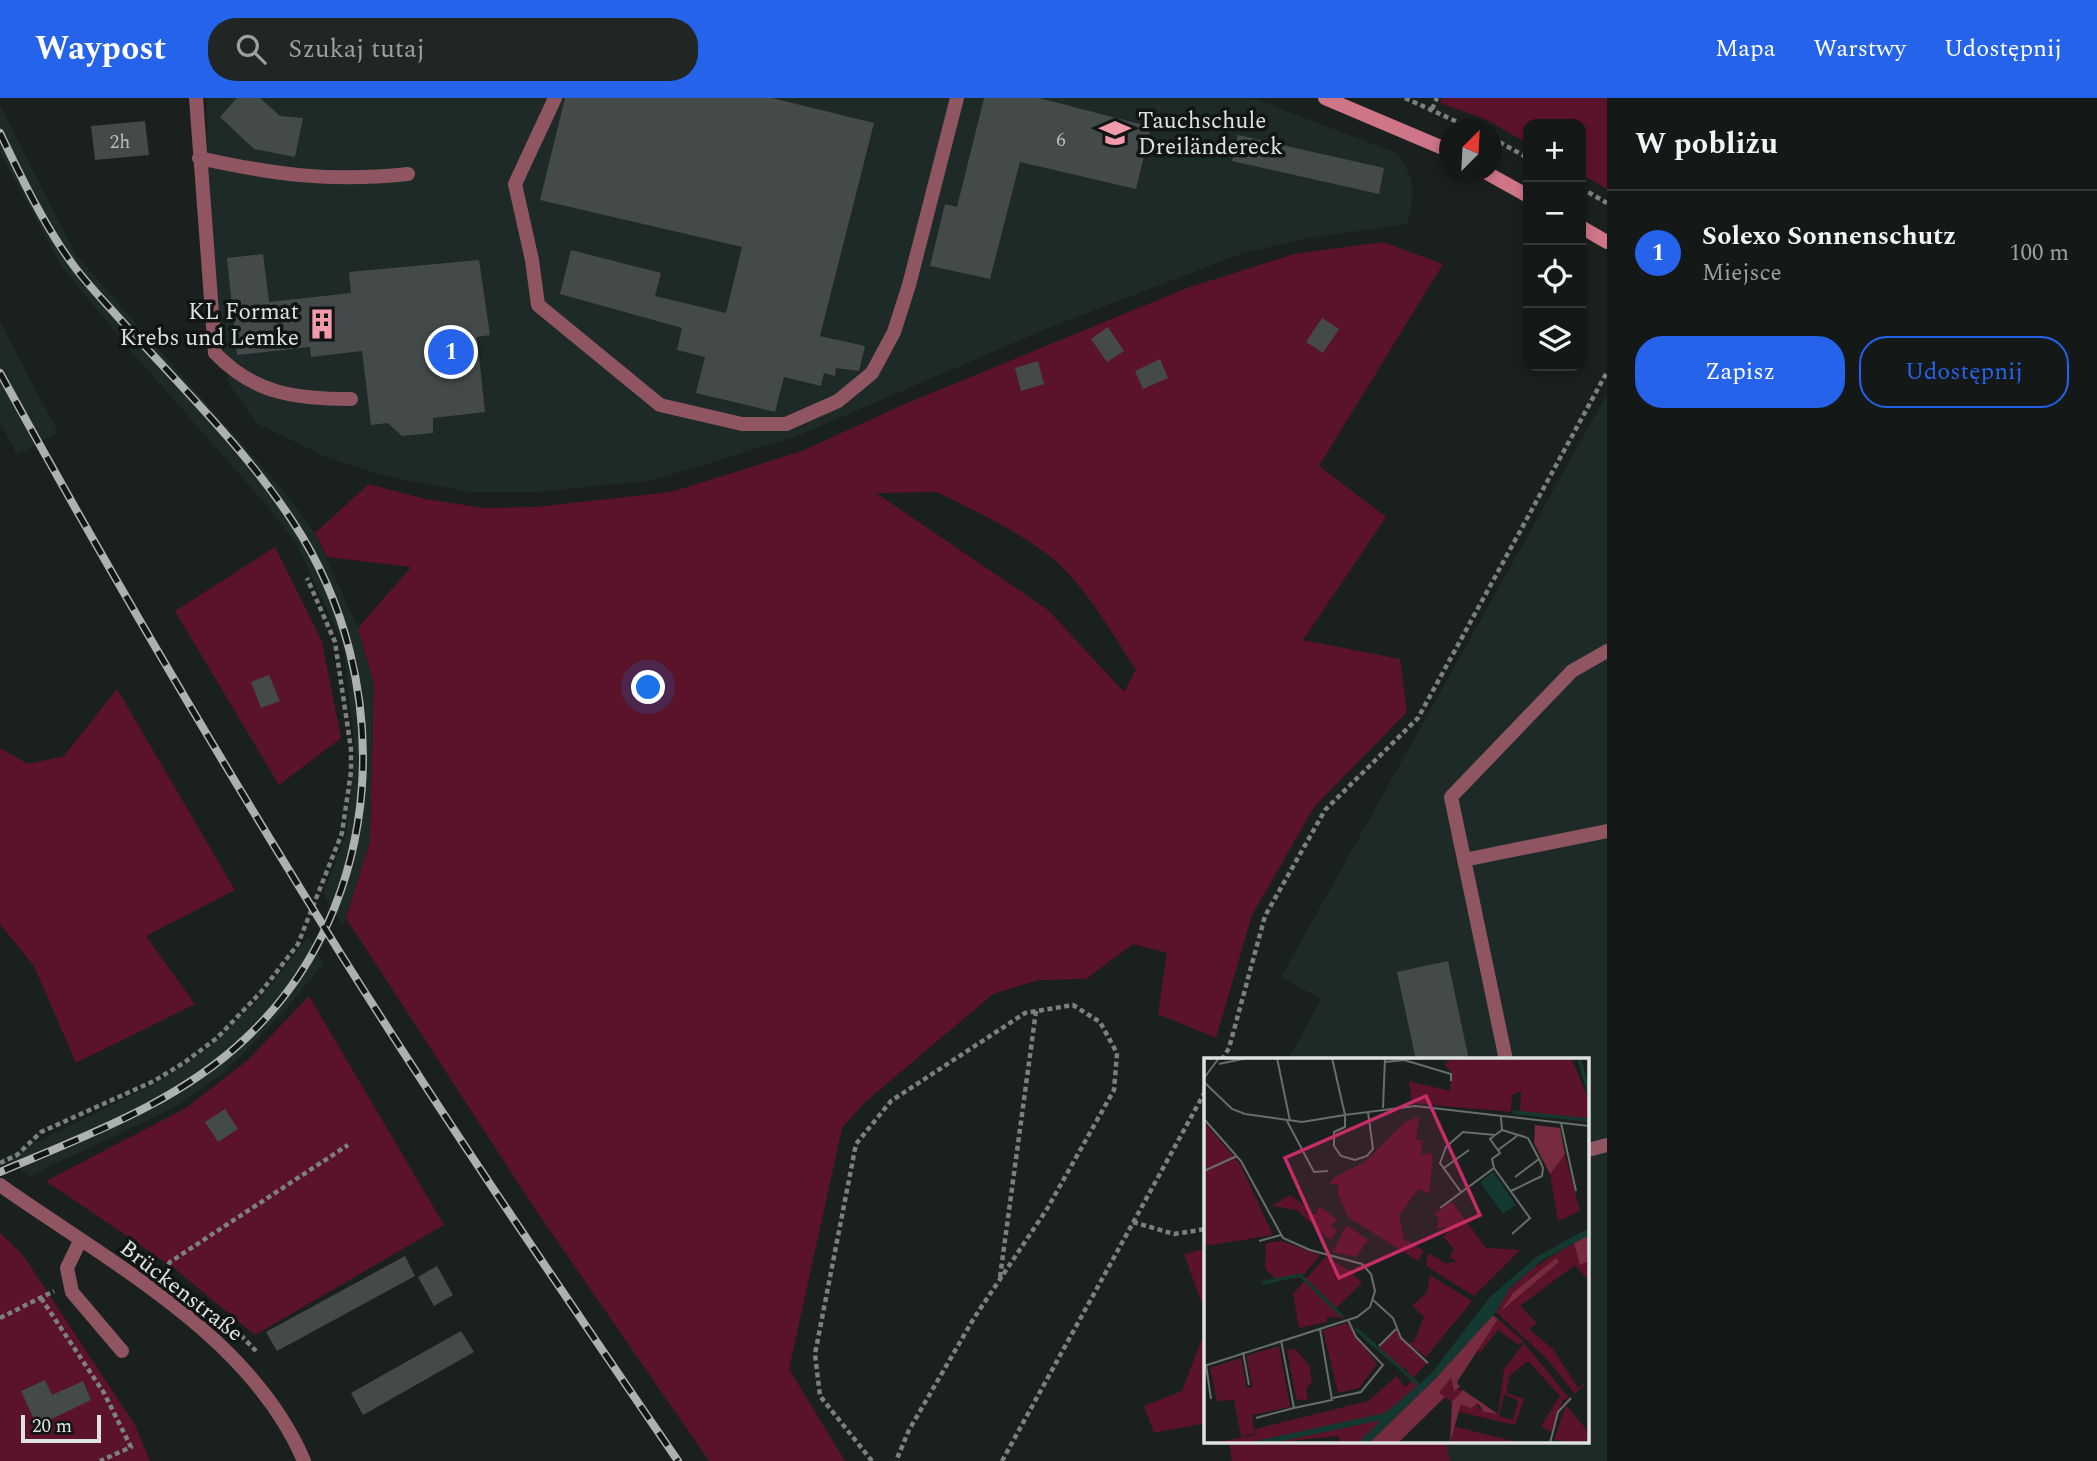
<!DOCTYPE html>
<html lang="pl">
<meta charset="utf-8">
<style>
:root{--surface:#141816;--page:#212523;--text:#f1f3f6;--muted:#9da0a1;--line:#333735;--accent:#2563eb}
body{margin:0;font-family:Spectral,serif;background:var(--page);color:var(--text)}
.controls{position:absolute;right:21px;top:21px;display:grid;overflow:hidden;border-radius:14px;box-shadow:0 4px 10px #0003}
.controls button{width:63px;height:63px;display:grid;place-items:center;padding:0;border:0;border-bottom:2px solid var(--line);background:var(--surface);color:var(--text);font:35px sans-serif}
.compass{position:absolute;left:1439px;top:21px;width:63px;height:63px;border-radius:50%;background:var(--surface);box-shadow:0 4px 10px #0003;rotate:24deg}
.scale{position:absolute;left:21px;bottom:18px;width:80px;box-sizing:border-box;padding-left:7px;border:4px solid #dee2e1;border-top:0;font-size:19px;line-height:24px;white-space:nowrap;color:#dee2e1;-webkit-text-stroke:5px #111615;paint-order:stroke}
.you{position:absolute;left:649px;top:590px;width:24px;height:24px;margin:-18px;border:5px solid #fff;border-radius:50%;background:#1a73e8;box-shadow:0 0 0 10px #1a73e833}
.badge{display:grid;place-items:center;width:46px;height:46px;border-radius:50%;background:var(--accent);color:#fff;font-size:23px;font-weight:700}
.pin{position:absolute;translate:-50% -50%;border:4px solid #fff;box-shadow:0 2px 7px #0006}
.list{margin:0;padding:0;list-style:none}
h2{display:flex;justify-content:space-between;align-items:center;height:91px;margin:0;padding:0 28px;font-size:30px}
h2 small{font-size:23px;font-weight:400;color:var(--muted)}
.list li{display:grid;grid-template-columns:46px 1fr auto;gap:21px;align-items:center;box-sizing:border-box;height:126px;padding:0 28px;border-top:2px solid var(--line)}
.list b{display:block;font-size:26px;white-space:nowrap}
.list p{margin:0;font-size:23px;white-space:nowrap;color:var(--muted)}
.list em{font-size:23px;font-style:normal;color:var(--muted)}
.actions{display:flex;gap:14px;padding:21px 28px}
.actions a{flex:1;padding:16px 0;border:2px solid var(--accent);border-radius:28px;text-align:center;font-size:24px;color:var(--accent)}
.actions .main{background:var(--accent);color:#fff}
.icon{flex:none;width:38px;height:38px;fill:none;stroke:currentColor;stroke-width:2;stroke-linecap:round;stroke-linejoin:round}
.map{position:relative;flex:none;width:1607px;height:1363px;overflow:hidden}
header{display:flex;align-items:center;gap:42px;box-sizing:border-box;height:98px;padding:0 35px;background:var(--accent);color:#fff}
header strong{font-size:33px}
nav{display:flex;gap:38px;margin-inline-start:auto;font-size:24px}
.search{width:490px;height:63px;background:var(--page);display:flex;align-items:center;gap:18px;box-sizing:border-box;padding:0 24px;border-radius:28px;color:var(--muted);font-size:26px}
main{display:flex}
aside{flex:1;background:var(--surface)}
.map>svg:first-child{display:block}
.built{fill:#1d2a27}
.green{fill:#5b1329;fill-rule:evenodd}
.building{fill:#444a49}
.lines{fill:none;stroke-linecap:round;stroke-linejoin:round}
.path{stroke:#7c817f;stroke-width:4.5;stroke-dasharray:5 3.5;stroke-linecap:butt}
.lane{stroke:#8f5661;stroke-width:14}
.street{stroke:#8f5661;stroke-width:14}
.secondary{stroke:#cf7588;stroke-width:14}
.rail-casing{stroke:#adb2b1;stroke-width:8}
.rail{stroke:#111615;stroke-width:5;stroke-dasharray:16;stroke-linecap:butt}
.labels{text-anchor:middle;stroke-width:7;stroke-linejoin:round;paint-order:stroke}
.number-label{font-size:19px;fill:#b8bcbb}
.poi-label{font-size:23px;fill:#dee2e1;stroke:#111615;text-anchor:start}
.street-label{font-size:23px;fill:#dee2e1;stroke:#111615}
.inset-river{fill:none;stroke:#143832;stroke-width:3.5}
.inset-road{fill:none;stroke:#686e6c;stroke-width:2}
.view{fill:#c52c68;fill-opacity:0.15;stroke:#c52c68;stroke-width:3.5}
.inset-edge{fill:none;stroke:#dee2e1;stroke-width:3.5}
</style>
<header>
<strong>Waypost</strong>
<div class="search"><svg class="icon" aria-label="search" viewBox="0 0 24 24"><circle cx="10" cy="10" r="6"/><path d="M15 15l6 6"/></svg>Szukaj tutaj</div>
<nav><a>Mapa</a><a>Warstwy</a><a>Udostępnij</a></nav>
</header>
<main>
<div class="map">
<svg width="1607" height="1363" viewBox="0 0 1607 1363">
<rect width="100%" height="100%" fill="#1a201e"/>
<path class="built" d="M 207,0 L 1252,0 L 1399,56 L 1411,80 L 1413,96 L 1408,126 L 1309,140 L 1243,155 L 1053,228 L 797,338 L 704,367 L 648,383 L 534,394 L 471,394 L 384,378 L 328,360 L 256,325 L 229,286 L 220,226 L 208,91 Z
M 0,8 L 76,157 L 286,396 L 315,435 L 358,530 L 374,586 L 370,743 L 343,828 L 323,795 L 346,737 L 355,652 L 343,546 L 297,447 L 268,409 L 137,260 L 61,168 L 0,54 Z
M 0,224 L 58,334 L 17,357 L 0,324 Z
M 1607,296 L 1607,1363 L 1450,1363 L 1446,1344 L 1588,1344 L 1588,962 L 1288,962 L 1321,901 L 1281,879 Z
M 308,839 L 324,865 L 281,917 L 225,974 L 177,1008 L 30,1078 L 2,1061 L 155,986 L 204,954 L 261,900 Z"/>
<path class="green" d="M 1442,0 L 1607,0 L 1607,91 L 1581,76 L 1581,26 L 1528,26 L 1528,46 L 1487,22 L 1440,5 Z
M 1383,144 L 1443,166 L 1319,368 L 1386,419 L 1303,542 L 1400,561 L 1407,614 L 1314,709 L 1252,817 L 1216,940 L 1158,916 L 1167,855 L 1133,846 L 1086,881 L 1038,882 L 993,896 L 864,1005 L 842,1030 L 789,1271 L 845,1363 L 709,1363 L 533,1108 L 346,820 L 370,743 L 374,586 L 358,530 L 411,469 L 327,459 L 315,435 L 369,386 L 425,401 L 484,410 L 535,409 L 671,394 L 802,353 L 900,308 L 1187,190 L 1294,156 ZM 937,394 C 975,413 1018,433 1051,459 C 1085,487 1112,535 1136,572 L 1124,594 L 1048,512 L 876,395 Z
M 275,449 L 322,544 L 341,640 L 279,687 L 175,513 Z
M 117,591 L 235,792 L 146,838 L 195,906 L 76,965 L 34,868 L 0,826 L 0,650 L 28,666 L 64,658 Z
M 309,898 L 444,1127 L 255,1237 L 175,1171 L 46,1083 L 186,1010 L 248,962 Z
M 0,1135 L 23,1157 L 135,1327 L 150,1363 L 0,1363 Z
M 1206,1151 L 1206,1217 L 1184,1156 Z
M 1206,1230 L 1206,1325 L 1154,1335 L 1144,1308 L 1182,1293 Z
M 1229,1344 L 1446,1344 L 1450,1363 L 1232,1363 Z"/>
<path class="building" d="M 237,0 L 260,0 L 280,18 L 303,20 L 295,59 L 254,51 L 220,19 Z
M 565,0 L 772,0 L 874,25 L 820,238 L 865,248 L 859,273 L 836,270 L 835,278 L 824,275 L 821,288 L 784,279 L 775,314 L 696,295 L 705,259 L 677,252 L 682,230 L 560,196 L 571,152 L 661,175 L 655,198 L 726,215 L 742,149 L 540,102 Z
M 984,0 L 1039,0 L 1151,29 L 1136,91 L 1020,64 L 990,181 L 930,168 L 945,106 L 957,109 Z
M 145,23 L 149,57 L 95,62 L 91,28 Z
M 1238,37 L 1384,70 L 1379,96 L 1232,63 Z
M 263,156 L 269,204 L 351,195 L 349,174 L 479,162 L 490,237 L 477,239 L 485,314 L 433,320 L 433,335 L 402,338 L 388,325 L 371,327 L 362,253 L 311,259 L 310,249 L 237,257 L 227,160 Z
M 1322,220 L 1339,231 L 1323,255 L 1306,244 Z
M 1108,229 L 1124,253 L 1107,264 L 1091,241 Z
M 1160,261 L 1168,280 L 1143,291 L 1135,273 Z
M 1038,263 L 1044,286 L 1021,293 L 1015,270 Z
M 269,577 L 280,603 L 261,610 L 251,584 Z
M 1448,863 L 1469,962 L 1416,962 L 1397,874 Z
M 225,1011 L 238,1031 L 218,1044 L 205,1024 Z
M 405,1158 L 415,1178 L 277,1253 L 266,1234 Z
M 437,1168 L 453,1197 L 434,1208 L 418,1179 Z
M 461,1233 L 474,1254 L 363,1317 L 351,1295 Z
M 45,1282 L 52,1297 L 83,1283 L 91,1302 L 37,1328 L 21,1293 Z"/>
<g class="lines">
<path class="path" d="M 1405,0 L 1475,32
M 1432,11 L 1437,0
M 1492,40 L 1528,60
M 1581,90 L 1607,105
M 1222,962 L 1229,950 L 1265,818 L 1325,712 L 1418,620 L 1607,274
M 0,1065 L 17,1057 L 41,1034 L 154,983 L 185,964 L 217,940 L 261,894 L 298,846 L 342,735 L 351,674 L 351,651 L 335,544 L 307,480
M 1133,1124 L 1174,1136 L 1206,1131
M 164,1174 L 170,1164 L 348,1047
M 1000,1179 L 1036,913
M 41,1200 L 104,1295 L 131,1349 L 100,1363
M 0,1220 L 54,1193
M 229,1225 L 257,1254
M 872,1363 L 820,1298 L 815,1256 L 856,1046 L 891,1003 L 1025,915 L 1073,907 L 1100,924 L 1117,955 L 1114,992 L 1047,1111 L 974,1220 L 909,1332 L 896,1363
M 1002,1363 L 1206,992"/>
<path class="lane" d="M 196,0 L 215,255 C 254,296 296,301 351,301
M 555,0 L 515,86 L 532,162 L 538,207 L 660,307 L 742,326 L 786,326 L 838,303 L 872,275 L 894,234 L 909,187 L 957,0
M 199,60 C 276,77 330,84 408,76
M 1464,762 L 1607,733
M 1506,962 L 1451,699 L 1572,573 L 1607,553
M 1588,1052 L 1607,1047
M 80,1143 L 67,1170 L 72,1194 L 122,1253"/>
<path class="street" d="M 0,1087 C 107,1163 251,1237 304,1363"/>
<path class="secondary" d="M 1325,0 L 1450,53
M 1485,74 L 1528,98
M 1581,129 L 1607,144"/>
<g class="rail-casing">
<path id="rail" d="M 0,35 C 21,79 43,125 71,164 C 85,184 103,202 119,220 C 178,286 245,350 293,424 C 397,582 388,806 246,940 C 178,1005 85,1038 0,1074
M 0,275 C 108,472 223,667 342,858 C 450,1030 564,1196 678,1363"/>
</g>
<use href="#rail" class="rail"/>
</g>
<defs>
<g id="school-bare" transform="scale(2.415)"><path d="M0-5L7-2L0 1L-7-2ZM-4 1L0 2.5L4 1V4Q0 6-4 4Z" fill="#f39aab" stroke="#111615" stroke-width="2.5" paint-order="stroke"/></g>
<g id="building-bare" transform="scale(2.415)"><path d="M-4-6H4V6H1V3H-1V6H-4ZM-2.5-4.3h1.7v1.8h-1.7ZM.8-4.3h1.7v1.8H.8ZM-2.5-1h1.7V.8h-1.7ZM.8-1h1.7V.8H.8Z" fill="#f39aab" stroke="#111615" stroke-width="2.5" paint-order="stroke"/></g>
</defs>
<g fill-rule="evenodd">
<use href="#school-bare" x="1115" y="35"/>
<use href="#building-bare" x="322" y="226"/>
</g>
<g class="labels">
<g class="number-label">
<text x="1061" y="48">6</text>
<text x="120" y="50">2h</text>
</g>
<g class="poi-label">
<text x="1138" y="30">Tauchschule<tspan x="1138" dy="26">Dreiländereck</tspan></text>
<text x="299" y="221" text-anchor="end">KL Format<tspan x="299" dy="26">Krebs und Lemke</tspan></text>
</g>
<g class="street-label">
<text transform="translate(182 1192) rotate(38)" y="8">Brückenstraße</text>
</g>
</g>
<g transform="translate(1204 960)">
<rect width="385" height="385" fill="#1a201e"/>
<path d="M 248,0 L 367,0 L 385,42 L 385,64 L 316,56 L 317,33 L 308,37 L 307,54 L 208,45 L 205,23 L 246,33 L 248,14 L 240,7 ZM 215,59 L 212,81 L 219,83 L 217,97 L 226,95 L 229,99 L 225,136 L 214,131 L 195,158 L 200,181 L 220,193 L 214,203 L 144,159 L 133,133 L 135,126 L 126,126 L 129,120 L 161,104 L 201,64 ZM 0,64 L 36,106 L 69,177 L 0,188 ZM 361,96 L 376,153 L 354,163 L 346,116 ZM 86,137 L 102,149 L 103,157 L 112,156 L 115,148 L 133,161 L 127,168 L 134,172 L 126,182 L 93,152 L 68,148 ZM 247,143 L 282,190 L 316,192 L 270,238 L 222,208 L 224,195 L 241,205 L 253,204 L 245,199 L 250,191 L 239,179 L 244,174 L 241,169 L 233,171 L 235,161 L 230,156 ZM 143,167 L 164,182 L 152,199 L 128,194 ZM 78,183 L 116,197 L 97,220 L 71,221 L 61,210 L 62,185 ZM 370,185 L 376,207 L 385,203 L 385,223 L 371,207 L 316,248 L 333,265 L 325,271 L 349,291 L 374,330 L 385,321 L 371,336 L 343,301 L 292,254 L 300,236 L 329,210 ZM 121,199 L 145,212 L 158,225 L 132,250 L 141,260 L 123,259 L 123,264 L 95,270 L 89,236 ZM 226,217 L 268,243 L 222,299 L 204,286 L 210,283 L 220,259 L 208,248 L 223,234 ZM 294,261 L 319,283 L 315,287 L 294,272 L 275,296 L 274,289 ZM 143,265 L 173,306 L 155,330 L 134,335 L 119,272 ZM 191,272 L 223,305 L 208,321 L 201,309 L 198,312 L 175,290 ZM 320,285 L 365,340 L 359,342 L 347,374 L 337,368 L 356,338 L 324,303 L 306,317 L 302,335 L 320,341 L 311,367 L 255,354 L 256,345 L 274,345 L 274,350 L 294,356 L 300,311 ZM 300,337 L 314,342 L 309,362 L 295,358 ZM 75,288 L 86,349 L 48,357 L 50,376 L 37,379 L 30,342 L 13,343 L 6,310 L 37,300 L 43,330 L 49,329 L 42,298 ZM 91,291 L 105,307 L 108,324 L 102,331 L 104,343 L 92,341 L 83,292 ZM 193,318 L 201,329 L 208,323 L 219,326 L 181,355 L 43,385 L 8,385 L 51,377 L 51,371 L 164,343 ZM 247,320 L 249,331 L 259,332 L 248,344 L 234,336 ZM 362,347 L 382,371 L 385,385 L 350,382 ZM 180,361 L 154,385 L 139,385 L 133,378 L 69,385 ZM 248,368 L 317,385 L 248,385 Z" fill="#5b1329" fill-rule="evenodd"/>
<path d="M 331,67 L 356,70 L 361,96 L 346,116 L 330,85 ZM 385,177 L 385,203 L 376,207 L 370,185 ZM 352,200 L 355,204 L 297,253 L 309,235 ZM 288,257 L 294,261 L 253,324 L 256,329 L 250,333 L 247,320 L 235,335 L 241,339 L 194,385 L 165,385 L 232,320 ZM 259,332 L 294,356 L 280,354 L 274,345 L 267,350 L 257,346 L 246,385 L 248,344 Z" fill="#772b3f"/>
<path d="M 289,114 L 312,147 L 299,156 L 276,124 ZM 385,170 L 385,177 L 337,203 L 306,230 L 292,254 L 232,320 L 165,385 L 154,385 L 177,362 L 69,385 L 43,385 L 181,355 L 227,316 L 285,240 L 332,199 Z" fill="#143832"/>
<path class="inset-river" d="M 375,0 L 385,35M 309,54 L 385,62M 58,225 L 96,217 L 138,258M 152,271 L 216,328"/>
<path class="inset-road" d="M 73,0 L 86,63M 128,0 L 141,57 L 211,48 L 385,68M 181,4 L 200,2 L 247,16 L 247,23M 15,6 L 43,0M 0,20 L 15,0M 0,24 L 28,51 L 41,56 L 98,64 L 141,57 L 141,69 L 130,74 L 130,88 L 137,98 L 151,102 L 163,98 L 169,91 L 164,54M 179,50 L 181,0M 0,61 L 37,103 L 79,180 L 106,192 L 158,206 L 167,216 L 171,233 L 166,249 L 153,259 L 0,308M 83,63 L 110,114 L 124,113M 357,65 L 372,133M 298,72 L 324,80 L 335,101M 294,92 L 313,78M 240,110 L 265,92M 290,110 L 326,160 L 308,176M 0,113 L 33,98M 307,133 L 338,118 L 339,110 L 335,101 L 311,119M 257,134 L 236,105 L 242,89 L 259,74 L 291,77 L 298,72 L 297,59M 236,150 L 290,110 L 288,101 L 296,95 L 286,81 L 290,78M 55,183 L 77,177M 169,242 L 189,260 L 197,280 L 224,305M 175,288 L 192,271M 39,294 L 45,327M 2,307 L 7,341M 129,340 L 157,334 L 179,307 L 152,279 L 144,262M 90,350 L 128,342 L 116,271M 52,360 L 90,350 L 77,282M 346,385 L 354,354 L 367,340"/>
<path class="view" d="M 222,38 L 276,157 L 135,220 L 81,100 Z"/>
<rect width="385" height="385" class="inset-edge"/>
</g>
</svg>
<div class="controls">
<button>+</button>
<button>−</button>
<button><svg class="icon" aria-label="locate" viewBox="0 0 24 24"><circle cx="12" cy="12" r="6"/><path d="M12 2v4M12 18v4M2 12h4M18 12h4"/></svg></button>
<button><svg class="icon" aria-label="layers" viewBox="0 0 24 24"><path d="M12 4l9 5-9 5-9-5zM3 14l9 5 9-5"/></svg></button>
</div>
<svg class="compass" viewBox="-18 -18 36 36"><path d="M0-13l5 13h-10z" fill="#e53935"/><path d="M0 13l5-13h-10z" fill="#9da0a1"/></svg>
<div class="scale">20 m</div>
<div class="you"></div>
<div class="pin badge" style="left:451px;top:254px">1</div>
</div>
<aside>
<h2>W pobliżu<small></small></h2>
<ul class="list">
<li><span class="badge">1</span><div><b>Solexo Sonnenschutz</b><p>Miejsce</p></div><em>100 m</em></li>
</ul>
<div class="actions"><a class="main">Zapisz</a><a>Udostępnij</a></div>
</aside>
</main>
